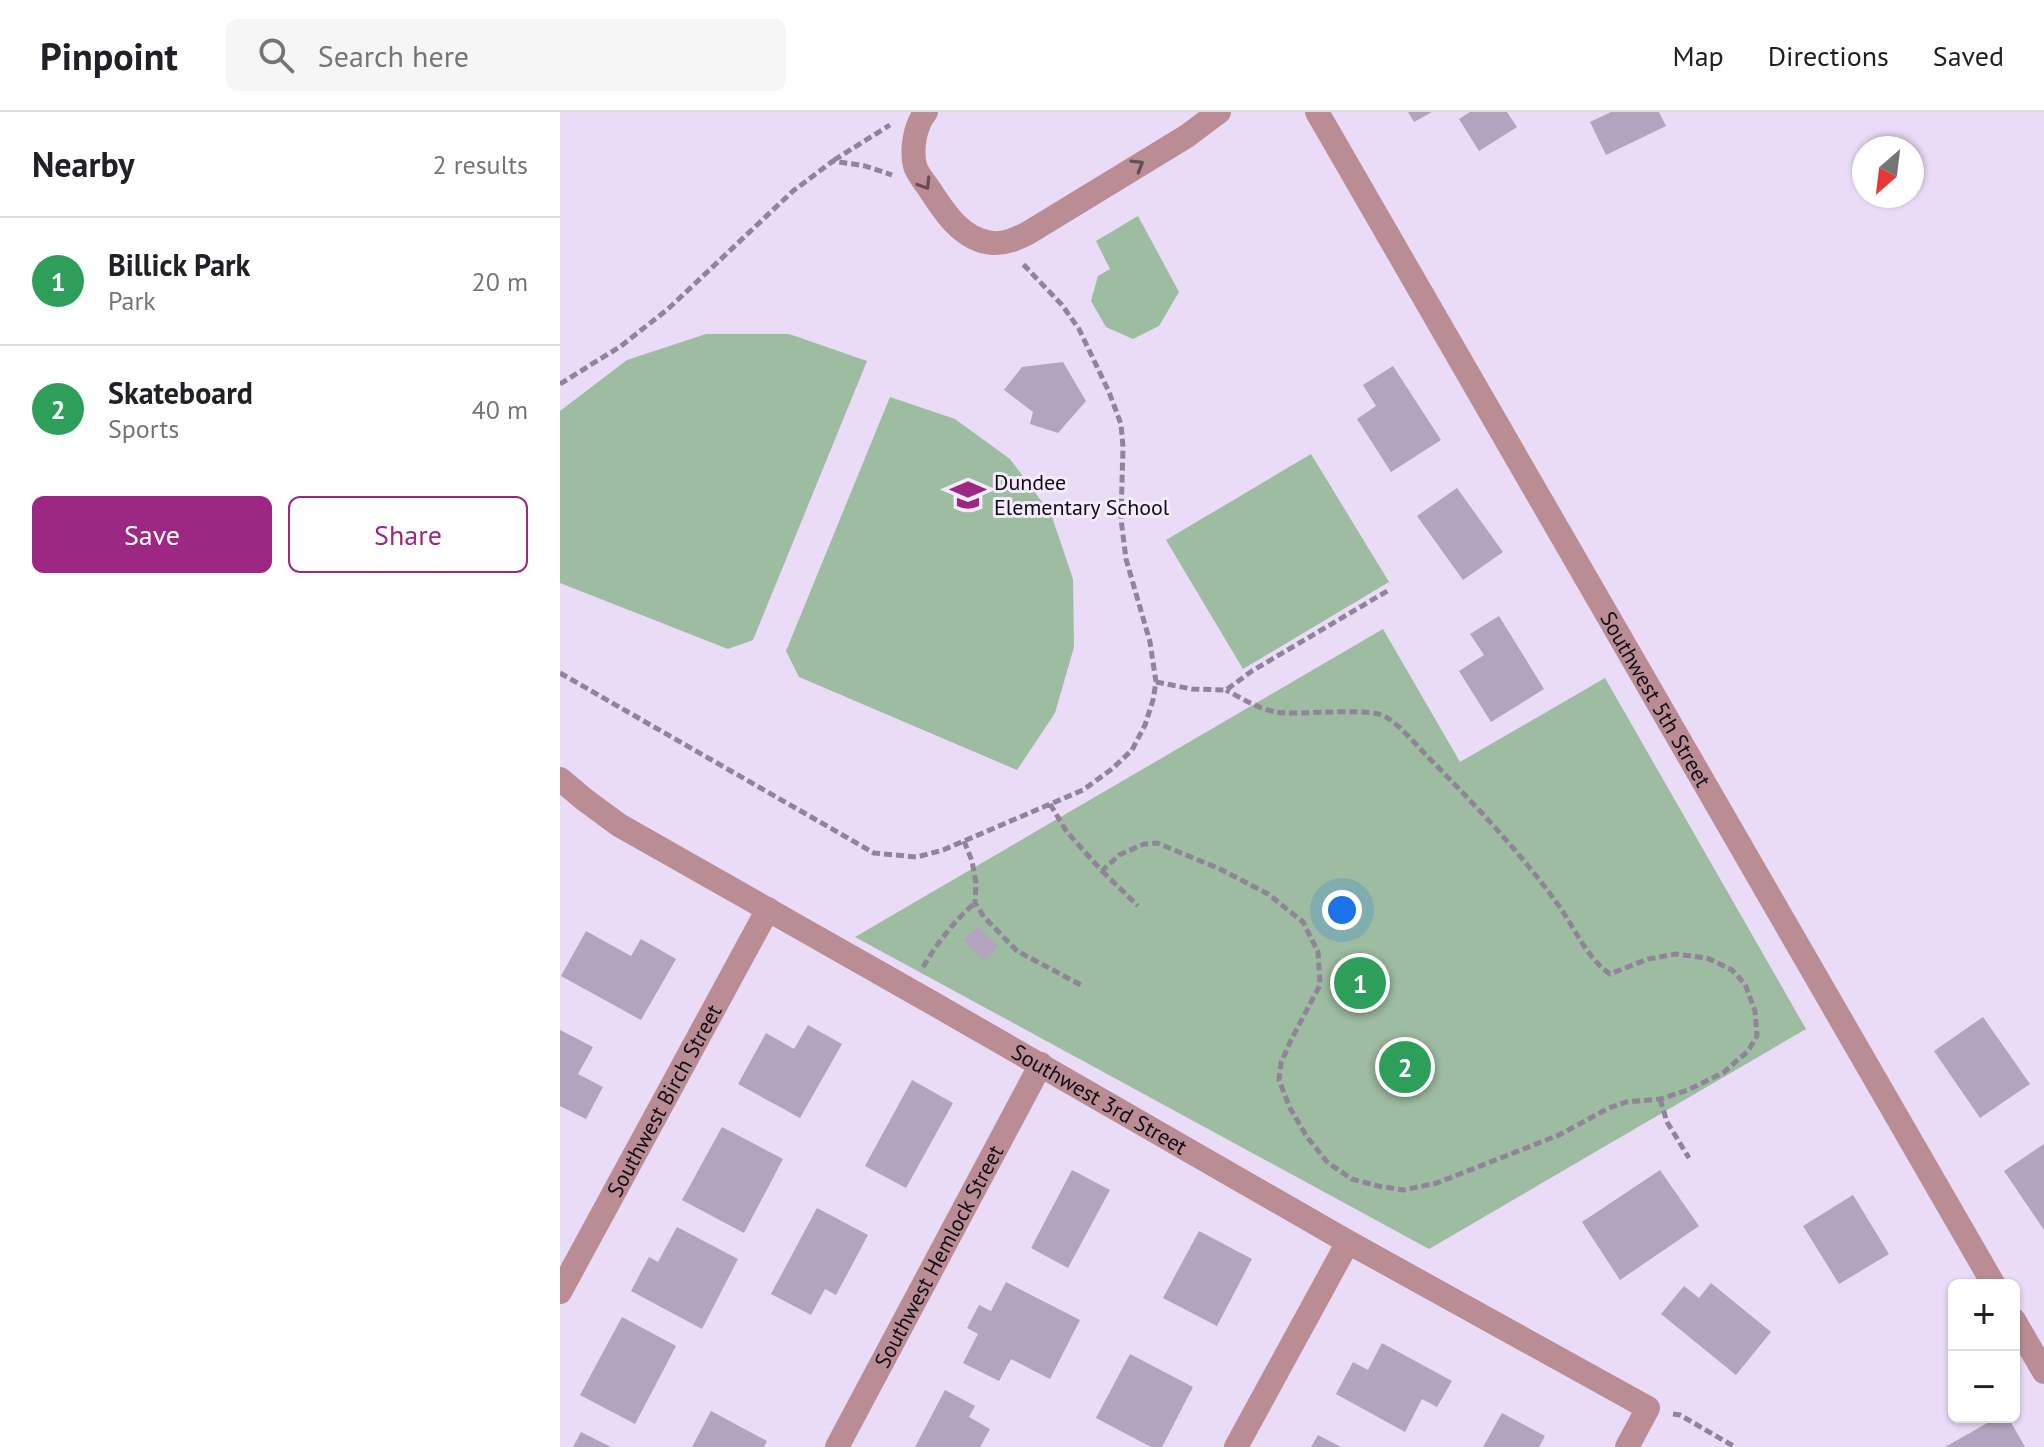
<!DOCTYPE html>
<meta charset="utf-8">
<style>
:root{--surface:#fff;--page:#f6f6f6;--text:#202124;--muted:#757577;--line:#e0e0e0;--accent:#9c2883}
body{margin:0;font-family:"PT Sans",sans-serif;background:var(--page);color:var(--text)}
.controls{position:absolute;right:24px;bottom:24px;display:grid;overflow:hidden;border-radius:12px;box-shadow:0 2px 6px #0004}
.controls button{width:72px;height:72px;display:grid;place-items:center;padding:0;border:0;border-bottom:2px solid var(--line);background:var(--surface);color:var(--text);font:40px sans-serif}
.compass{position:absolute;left:1292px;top:24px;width:72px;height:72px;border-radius:50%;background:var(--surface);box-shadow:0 2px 6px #0004;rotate:208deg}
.you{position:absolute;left:782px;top:798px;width:28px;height:28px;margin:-20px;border:6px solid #fff;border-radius:50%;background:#1a73e8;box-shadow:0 0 0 12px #1a73e833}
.badge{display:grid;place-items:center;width:52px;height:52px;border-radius:50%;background:var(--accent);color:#fff;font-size:26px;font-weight:700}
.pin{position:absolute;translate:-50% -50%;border:4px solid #fff;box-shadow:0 2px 8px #0006}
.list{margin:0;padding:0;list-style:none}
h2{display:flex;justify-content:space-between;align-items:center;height:104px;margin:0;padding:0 32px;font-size:34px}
h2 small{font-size:26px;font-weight:400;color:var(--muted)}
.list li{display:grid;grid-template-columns:52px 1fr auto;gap:24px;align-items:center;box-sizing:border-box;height:128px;padding:0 32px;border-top:2px solid var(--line)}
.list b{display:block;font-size:30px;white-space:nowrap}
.list p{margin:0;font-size:26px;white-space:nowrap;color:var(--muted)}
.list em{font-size:26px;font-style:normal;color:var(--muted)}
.actions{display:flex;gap:16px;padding:24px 32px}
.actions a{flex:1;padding:18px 0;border:2px solid var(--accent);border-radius:12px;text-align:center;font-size:28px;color:var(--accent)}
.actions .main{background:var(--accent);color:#fff}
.icon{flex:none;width:44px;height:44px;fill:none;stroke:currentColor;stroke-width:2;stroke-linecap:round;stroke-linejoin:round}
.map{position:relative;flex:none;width:1484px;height:1335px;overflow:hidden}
header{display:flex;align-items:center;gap:48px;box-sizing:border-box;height:112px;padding:0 40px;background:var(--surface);border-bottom:2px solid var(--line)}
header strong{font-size:38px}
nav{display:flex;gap:44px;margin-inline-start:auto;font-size:28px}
.search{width:560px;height:72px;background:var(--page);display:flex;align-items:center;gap:20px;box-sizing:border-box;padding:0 28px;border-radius:12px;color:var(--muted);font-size:30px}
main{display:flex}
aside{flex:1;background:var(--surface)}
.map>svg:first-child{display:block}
.green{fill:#9dbca1}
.building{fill:#b2a3be}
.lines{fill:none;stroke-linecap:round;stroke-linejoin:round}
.path{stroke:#8f8498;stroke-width:5;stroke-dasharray:8 4;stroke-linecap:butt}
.minor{stroke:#ba8d95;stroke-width:24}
.oneway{stroke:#664c55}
.labels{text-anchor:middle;stroke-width:6;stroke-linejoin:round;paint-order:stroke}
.poi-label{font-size:22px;fill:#110c15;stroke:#f4ebfc;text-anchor:start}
.street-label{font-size:22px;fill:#110c15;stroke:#f4ebfc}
</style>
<header>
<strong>Pinpoint</strong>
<div class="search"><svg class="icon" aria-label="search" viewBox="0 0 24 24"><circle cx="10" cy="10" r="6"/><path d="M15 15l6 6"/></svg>Search here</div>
<nav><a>Map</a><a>Directions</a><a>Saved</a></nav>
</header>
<main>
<aside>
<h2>Nearby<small>2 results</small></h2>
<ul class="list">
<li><span class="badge" style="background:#2e9e5b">1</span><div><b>Billick Park</b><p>Park</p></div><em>20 m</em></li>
<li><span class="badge" style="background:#2e9e5b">2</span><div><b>Skateboard</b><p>Sports</p></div><em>40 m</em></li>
</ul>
<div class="actions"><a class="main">Save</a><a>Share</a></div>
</aside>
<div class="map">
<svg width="1484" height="1335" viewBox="0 0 1484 1335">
<rect width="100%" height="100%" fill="#eadbf7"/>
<path class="green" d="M 578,104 L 619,180 L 599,214 L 573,227 L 546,215 L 531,189 L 538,164 L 550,157 L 536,129 Z
M 146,222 L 229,222 L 307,249 L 193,528 L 168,537 L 0,471 L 0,299 L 67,248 Z
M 330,285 L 395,307 L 450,347 L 491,402 L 513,467 L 514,535 L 495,601 L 457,658 L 239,565 L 226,539 Z
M 751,342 L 829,470 L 683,557 L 606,428 Z
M 823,517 L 900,650 L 1045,566 L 1246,917 L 869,1137 L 295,825 Z"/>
<path class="building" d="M 848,0 L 872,0 L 854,10 Z
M 910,0 L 947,0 L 957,15 L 919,39 L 899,7 Z
M 1051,0 L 1099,0 L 1106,14 L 1046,43 L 1030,10 Z
M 503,250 L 526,289 L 498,321 L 470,312 L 473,300 L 444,278 L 462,255 Z
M 833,254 L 881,328 L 831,360 L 797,307 L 816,294 L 803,273 Z
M 897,376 L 943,440 L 903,468 L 857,404 Z
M 939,504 L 984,577 L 931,610 L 899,559 L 924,543 L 910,522 Z
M 418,814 L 438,834 L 424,849 L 403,828 Z
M 26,819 L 71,844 L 81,827 L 116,847 L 81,908 L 1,864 Z
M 1423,905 L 1470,972 L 1420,1006 L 1374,939 Z
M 248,913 L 282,932 L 240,1006 L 178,972 L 206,921 L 234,937 Z
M 0,918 L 33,935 L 18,962 L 43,975 L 26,1007 L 0,994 Z
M 352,968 L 393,991 L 346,1076 L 305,1054 Z
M 162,1015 L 223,1047 L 184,1121 L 122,1088 Z
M 1484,1032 L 1484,1118 L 1444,1059 Z
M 512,1058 L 550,1078 L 508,1156 L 471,1136 Z
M 1100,1058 L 1139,1114 L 1060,1168 L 1022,1110 Z
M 1293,1083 L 1329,1142 L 1279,1172 L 1243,1114 Z
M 257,1096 L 308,1123 L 276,1183 L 265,1177 L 251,1203 L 211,1182 Z
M 117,1115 L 178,1147 L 142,1217 L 71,1179 L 89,1145 L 98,1150 Z
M 639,1119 L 692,1147 L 657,1214 L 603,1186 Z
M 446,1170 L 520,1208 L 490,1267 L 451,1247 L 439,1269 L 403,1251 L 418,1222 L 407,1216 L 419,1193 L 431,1199 Z
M 1151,1171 L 1211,1220 L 1176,1263 L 1101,1202 L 1124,1174 L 1139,1186 Z
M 62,1205 L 116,1234 L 75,1312 L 20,1283 Z
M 822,1231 L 892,1269 L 877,1295 L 862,1287 L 845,1320 L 776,1282 L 793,1250 L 808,1258 Z
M 570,1242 L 633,1275 L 602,1335 L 591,1335 L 536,1306 Z
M 385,1278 L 415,1294 L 409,1305 L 430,1317 L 420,1335 L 355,1335 Z
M 151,1299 L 207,1329 L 204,1335 L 132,1335 Z
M 942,1301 L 985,1324 L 979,1335 L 923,1335 Z
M 1438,1305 L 1448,1305 L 1465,1335 L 1385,1335 Z
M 21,1320 L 51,1335 L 13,1335 Z
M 758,1323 L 781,1335 L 751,1335 Z"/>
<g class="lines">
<path class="path" d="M 274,48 L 330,13
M 0,272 L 61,234 L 108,197 L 233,79 L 273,49 L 305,54 L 332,63
M 0,561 L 314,741 L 357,745 L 383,738 L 523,678 L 552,657 L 572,638 L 585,613 L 593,588 L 596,570 L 590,530 L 566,447 L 561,407 L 563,335 L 561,312 L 549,280 L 519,217 L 502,193 L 462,151
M 596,570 L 632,577 L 666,578 L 692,559 L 829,478
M 490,692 L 507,720 L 542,759 L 559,743 L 584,732 L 597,731 L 660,757 L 708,782 L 743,810 L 758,840 L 760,873 L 731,928 L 721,951 L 719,968 L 730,996 L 747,1025 L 768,1051 L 792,1067 L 818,1074 L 843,1078 L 877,1071 L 999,1023 L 1049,996 L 1066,990 L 1100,987 L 1128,978 L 1163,961 L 1188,939 L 1197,924 L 1195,899 L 1185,872 L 1172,858 L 1147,846 L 1116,842 L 1088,847 L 1050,862 C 1026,845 1016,818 999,794 C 961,741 915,693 870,647 C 856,633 842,615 826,605 C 808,594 741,604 716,600 C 699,597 681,586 666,578
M 404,729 L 412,749 L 416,771 L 415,791 L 424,805 L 457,839 L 521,873
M 542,759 L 578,794
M 363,855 C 378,830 394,809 415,791
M 1100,987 L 1107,1010 L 1129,1046
M 1113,1302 L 1120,1303 L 1175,1335"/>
<g class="minor">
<path d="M 366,0 C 355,13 351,37 355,54 C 357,61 363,68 368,75 C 383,98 401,128 432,131 C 445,132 456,127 468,121 L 627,24 L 659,0"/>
<path id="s1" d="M 757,0 L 1434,1173"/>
<path id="s2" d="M 0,667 L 25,688 L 59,713 L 369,889 L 788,1130 L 1088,1296 L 1067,1335"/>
<path id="s3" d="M 0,1180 L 208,797"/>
<path d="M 1454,1208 L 1484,1260"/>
<path id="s4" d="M 277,1335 L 481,952"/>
<path d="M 676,1335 L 788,1130"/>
</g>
</g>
<defs><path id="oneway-chevron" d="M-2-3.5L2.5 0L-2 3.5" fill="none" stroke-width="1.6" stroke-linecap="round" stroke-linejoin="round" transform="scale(2)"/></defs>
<g class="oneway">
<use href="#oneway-chevron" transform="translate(578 53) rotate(-31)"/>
<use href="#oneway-chevron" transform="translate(365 72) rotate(57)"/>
</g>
<defs>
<g id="school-bare" transform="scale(2.76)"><path d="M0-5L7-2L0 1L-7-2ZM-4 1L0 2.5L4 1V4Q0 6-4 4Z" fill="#9c2883" stroke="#f4ebfc" stroke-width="2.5" paint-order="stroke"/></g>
</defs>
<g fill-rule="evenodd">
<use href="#school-bare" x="408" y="383"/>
</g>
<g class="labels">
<g class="poi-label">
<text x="434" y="378">Dundee<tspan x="434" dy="25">Elementary School</tspan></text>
</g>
<g class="street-label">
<text dy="8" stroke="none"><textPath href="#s1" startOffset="678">Southwest 5th Street</textPath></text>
<text dy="8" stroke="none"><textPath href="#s2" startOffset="628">Southwest 3rd Street</textPath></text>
<text dy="8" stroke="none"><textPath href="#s3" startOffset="218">Southwest Birch Street</textPath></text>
<text dy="8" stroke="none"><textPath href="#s4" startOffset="216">Southwest Hemlock Street</textPath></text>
</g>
</g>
</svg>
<div class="controls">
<button>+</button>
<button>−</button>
</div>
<svg class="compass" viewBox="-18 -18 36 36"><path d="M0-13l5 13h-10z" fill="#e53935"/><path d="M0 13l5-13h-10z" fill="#757577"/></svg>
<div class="you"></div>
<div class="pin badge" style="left:800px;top:871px;background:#2e9e5b">1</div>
<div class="pin badge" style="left:845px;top:955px;background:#2e9e5b">2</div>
</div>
</main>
